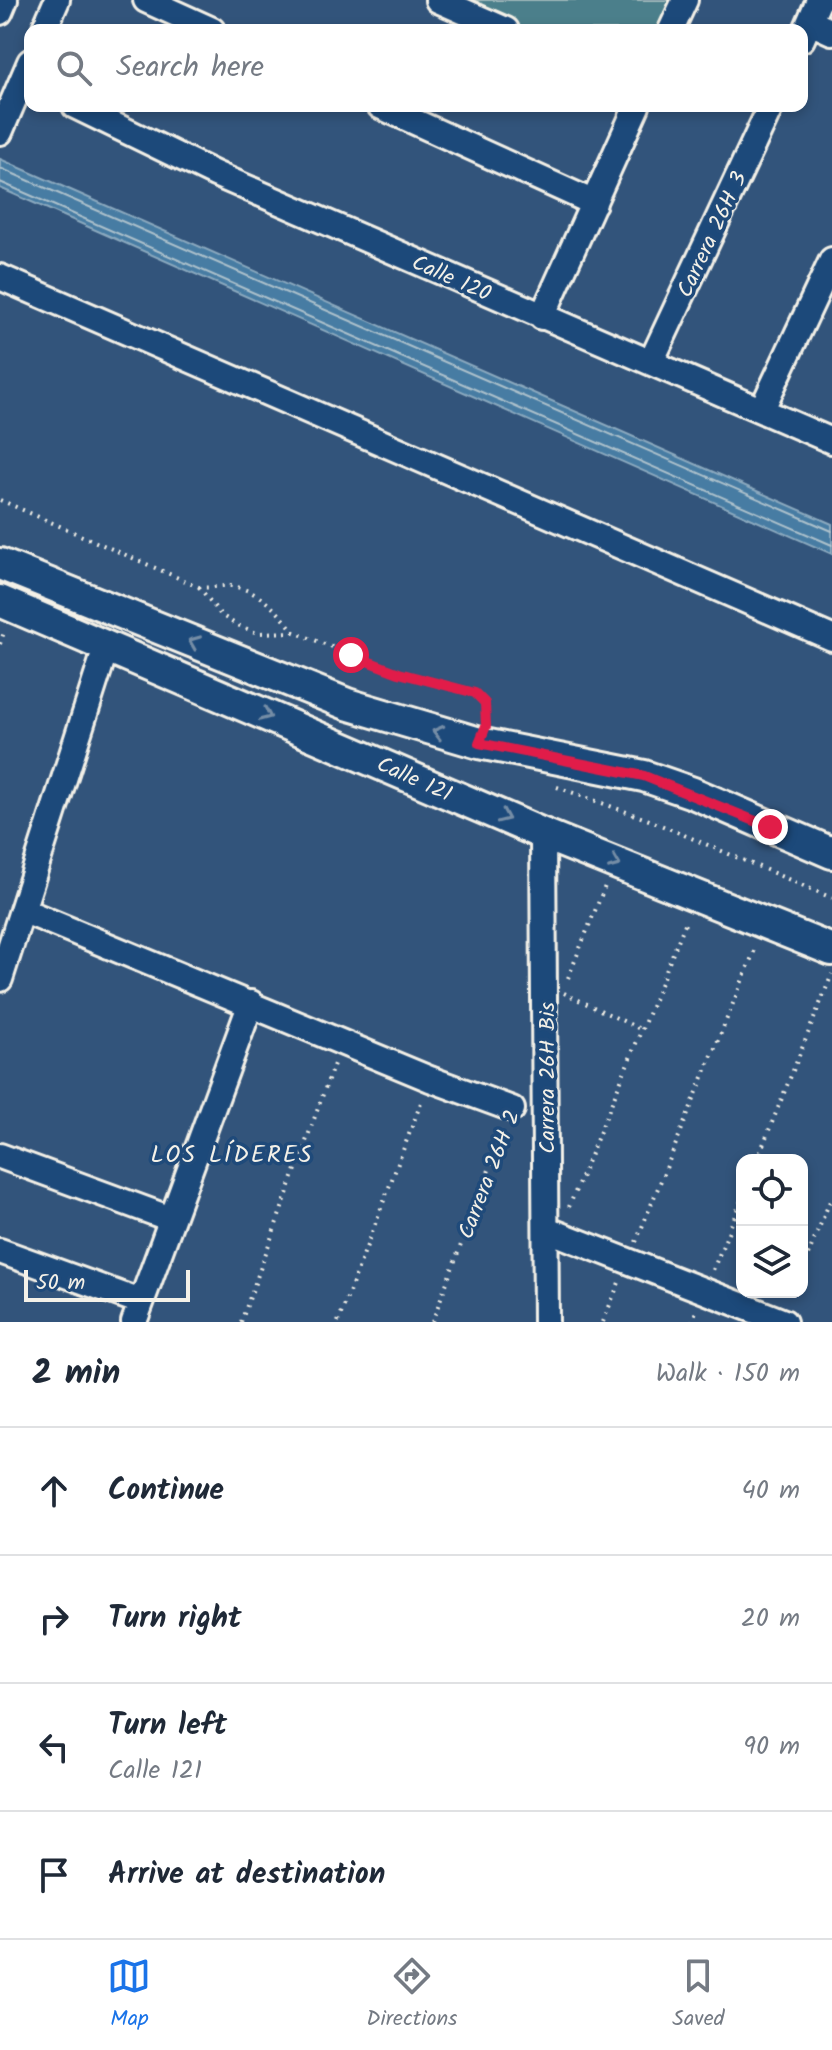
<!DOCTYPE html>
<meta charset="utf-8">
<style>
:root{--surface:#fff;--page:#f2f2f3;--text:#1f2937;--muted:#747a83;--line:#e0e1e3;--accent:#1a73e8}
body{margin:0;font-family:Kalam,sans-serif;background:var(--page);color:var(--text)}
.controls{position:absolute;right:24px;bottom:24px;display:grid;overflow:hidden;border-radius:16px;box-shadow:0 4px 12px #0003}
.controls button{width:72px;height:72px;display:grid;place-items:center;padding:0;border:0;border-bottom:2px solid var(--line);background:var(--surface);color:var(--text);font:40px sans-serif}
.scale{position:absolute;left:24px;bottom:20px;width:166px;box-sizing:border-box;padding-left:8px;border:4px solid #f4f1e8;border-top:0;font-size:22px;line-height:28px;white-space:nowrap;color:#f4f1e8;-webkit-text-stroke:6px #1f4a7a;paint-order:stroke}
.stop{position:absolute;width:24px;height:24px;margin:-18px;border:6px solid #e11d48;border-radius:50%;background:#fff}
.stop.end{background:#e11d48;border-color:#fff;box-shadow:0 2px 8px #0008}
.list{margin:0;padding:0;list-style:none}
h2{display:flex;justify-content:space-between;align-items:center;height:104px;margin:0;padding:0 32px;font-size:34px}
h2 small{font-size:26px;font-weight:400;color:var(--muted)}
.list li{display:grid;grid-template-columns:52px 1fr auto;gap:24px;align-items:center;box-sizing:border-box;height:128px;padding:0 32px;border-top:2px solid var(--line)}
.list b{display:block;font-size:30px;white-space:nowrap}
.list p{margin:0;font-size:26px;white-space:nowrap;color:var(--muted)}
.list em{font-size:26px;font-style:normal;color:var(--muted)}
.icon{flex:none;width:44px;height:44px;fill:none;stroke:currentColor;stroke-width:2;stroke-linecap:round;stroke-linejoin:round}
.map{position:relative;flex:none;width:832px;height:1322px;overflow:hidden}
.search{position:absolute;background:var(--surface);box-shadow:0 4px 12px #0003;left:24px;right:24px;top:24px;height:88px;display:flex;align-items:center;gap:20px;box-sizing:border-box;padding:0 28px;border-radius:16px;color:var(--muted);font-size:30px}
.sheet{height:616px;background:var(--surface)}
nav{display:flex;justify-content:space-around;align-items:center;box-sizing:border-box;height:112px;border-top:2px solid var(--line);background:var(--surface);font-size:22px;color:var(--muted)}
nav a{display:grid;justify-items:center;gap:4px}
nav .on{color:var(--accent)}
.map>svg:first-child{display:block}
.green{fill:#4c7f8b;stroke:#a0b8ba;stroke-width:2}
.water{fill:#467ba3;stroke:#8caabf;stroke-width:2}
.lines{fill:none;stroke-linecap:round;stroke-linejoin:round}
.shore{stroke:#aec2cc;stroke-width:2}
.minor-casing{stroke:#f4f1e8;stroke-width:30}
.major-casing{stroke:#f4f1e8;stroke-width:36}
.path{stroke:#f4f1e8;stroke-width:4;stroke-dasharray:2 6;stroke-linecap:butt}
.minor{stroke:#1f4a7a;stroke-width:24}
.major{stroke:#1f4a7a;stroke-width:30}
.oneway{stroke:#748da6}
.route{stroke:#e11d48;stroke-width:10}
.labels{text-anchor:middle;stroke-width:7;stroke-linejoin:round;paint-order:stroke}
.street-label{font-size:22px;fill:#f4f1e8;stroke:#1f4a7a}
.neighbourhood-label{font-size:24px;letter-spacing:2px;fill:#f4f1e8;stroke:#1f4a7a}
</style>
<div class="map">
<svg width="832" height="1322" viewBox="0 0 832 1322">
<rect width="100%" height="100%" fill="#32547b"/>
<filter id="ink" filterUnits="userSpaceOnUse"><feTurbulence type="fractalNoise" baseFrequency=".0125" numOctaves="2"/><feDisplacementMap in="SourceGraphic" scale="16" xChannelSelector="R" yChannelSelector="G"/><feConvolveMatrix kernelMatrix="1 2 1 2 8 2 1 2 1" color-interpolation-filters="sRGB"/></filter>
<g filter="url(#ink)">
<path class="green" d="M 438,0 L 685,0 L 671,30 L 506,30 Z"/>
<path class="water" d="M 0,159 L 832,524 L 832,554 L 0,188 Z"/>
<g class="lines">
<path class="shore" d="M 0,168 L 832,531
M 0,182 L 832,545"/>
<g class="minor-casing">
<path id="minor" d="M 146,0 L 212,30
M 438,0 L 506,30
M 0,12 L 5,0
M 810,22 L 832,32
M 44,30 L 57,0
M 671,30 L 685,0
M 802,39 L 819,0
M 75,106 L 215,174 L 832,441
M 380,106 L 594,203
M 0,132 L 30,62
M 0,277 L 832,638
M 542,317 L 637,106
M 651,362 L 771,106
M 762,409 L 832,260
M 543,834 L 546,1322
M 22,910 L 430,1079 L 512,1109
M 0,979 L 106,648
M 0,1156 L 171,1219
M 546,1229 L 784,1322
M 0,1251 L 141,1302
M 134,1322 L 251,1003"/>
</g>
<g class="major-casing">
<path id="major" d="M 0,564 L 347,704 L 479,743 L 644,776 L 693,793 L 832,853
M 0,601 L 543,834 L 832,950"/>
</g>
<path class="path" d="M 0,500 L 199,587 C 211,589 220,585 231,586 C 257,589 280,612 294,632
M 199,587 L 221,615 L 235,624 L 257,633 L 294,632 L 399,673 L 475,693 L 485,703 L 485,718
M 0,644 L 4,632
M 557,787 L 649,820 L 832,898
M 568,978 L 605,886
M 564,993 L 642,1030
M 757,1160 L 832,974
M 569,1207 L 687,919
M 636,1242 L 756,947
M 713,1270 L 742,1198
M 802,1270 L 832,1196
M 241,1322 L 335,1061
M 338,1322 L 422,1100
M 432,1322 L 504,1130
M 603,1322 L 620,1280
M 692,1322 L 696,1311"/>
<use href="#minor" class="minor"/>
<use href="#major" class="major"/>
</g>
<defs><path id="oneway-chevron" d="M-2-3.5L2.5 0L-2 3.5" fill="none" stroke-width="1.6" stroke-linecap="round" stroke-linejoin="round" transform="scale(2)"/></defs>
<g class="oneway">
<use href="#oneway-chevron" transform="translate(194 642) rotate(-158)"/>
<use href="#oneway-chevron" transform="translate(266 715) rotate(23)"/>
<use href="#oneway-chevron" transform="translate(438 732) rotate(-165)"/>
<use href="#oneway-chevron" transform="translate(504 817) rotate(24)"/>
<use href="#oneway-chevron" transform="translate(615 863) rotate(22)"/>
</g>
</g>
<g class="lines" filter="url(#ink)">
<path class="route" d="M 351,655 L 399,673 L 475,693 L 485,703 L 486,726 L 479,743 L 644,776 L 770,827"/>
</g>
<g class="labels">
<g class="street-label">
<text transform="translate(711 234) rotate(-65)" y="8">Carrera 26H 3</text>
<text transform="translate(452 277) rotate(24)" y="8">Calle 120</text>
<text transform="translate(415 778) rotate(24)" y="8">Calle 121</text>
<text transform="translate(546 1078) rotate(-90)" y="8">Carrera 26H Bis</text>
<text transform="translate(488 1174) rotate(-69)" y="8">Carrera 26H 2</text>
</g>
<g class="neighbourhood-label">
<text x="232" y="1162">LOS LÍDERES</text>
</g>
</g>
</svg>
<div class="controls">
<button><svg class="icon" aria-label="locate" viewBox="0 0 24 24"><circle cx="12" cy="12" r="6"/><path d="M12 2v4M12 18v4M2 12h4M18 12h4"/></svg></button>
<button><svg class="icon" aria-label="layers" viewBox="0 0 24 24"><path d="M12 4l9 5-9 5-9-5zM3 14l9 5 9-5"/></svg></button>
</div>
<div class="scale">50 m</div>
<div class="stop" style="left:351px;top:655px"></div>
<div class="stop end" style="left:770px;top:827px"></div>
<div class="search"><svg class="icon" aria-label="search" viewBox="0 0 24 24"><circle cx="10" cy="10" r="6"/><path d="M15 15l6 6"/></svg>Search here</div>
</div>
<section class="sheet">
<h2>2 min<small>Walk · 150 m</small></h2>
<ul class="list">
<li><svg class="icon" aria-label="ahead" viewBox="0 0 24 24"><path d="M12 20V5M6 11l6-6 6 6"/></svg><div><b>Continue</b></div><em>40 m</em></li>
<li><svg class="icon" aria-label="right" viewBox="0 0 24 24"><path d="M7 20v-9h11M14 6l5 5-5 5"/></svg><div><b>Turn right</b></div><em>20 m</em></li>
<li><svg class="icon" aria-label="left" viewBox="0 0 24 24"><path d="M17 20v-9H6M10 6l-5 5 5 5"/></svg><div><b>Turn left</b><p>Calle 121</p></div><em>90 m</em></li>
<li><svg class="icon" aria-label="arrive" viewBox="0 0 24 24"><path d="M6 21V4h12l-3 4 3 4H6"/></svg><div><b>Arrive at destination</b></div></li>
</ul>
</section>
<nav>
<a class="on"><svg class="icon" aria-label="map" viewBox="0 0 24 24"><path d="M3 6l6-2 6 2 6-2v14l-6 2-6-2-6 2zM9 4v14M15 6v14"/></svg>Map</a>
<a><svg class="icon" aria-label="directions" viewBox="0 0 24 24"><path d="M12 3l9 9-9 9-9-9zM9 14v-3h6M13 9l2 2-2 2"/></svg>Directions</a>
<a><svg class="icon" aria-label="saved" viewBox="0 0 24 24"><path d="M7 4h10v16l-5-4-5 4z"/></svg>Saved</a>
</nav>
